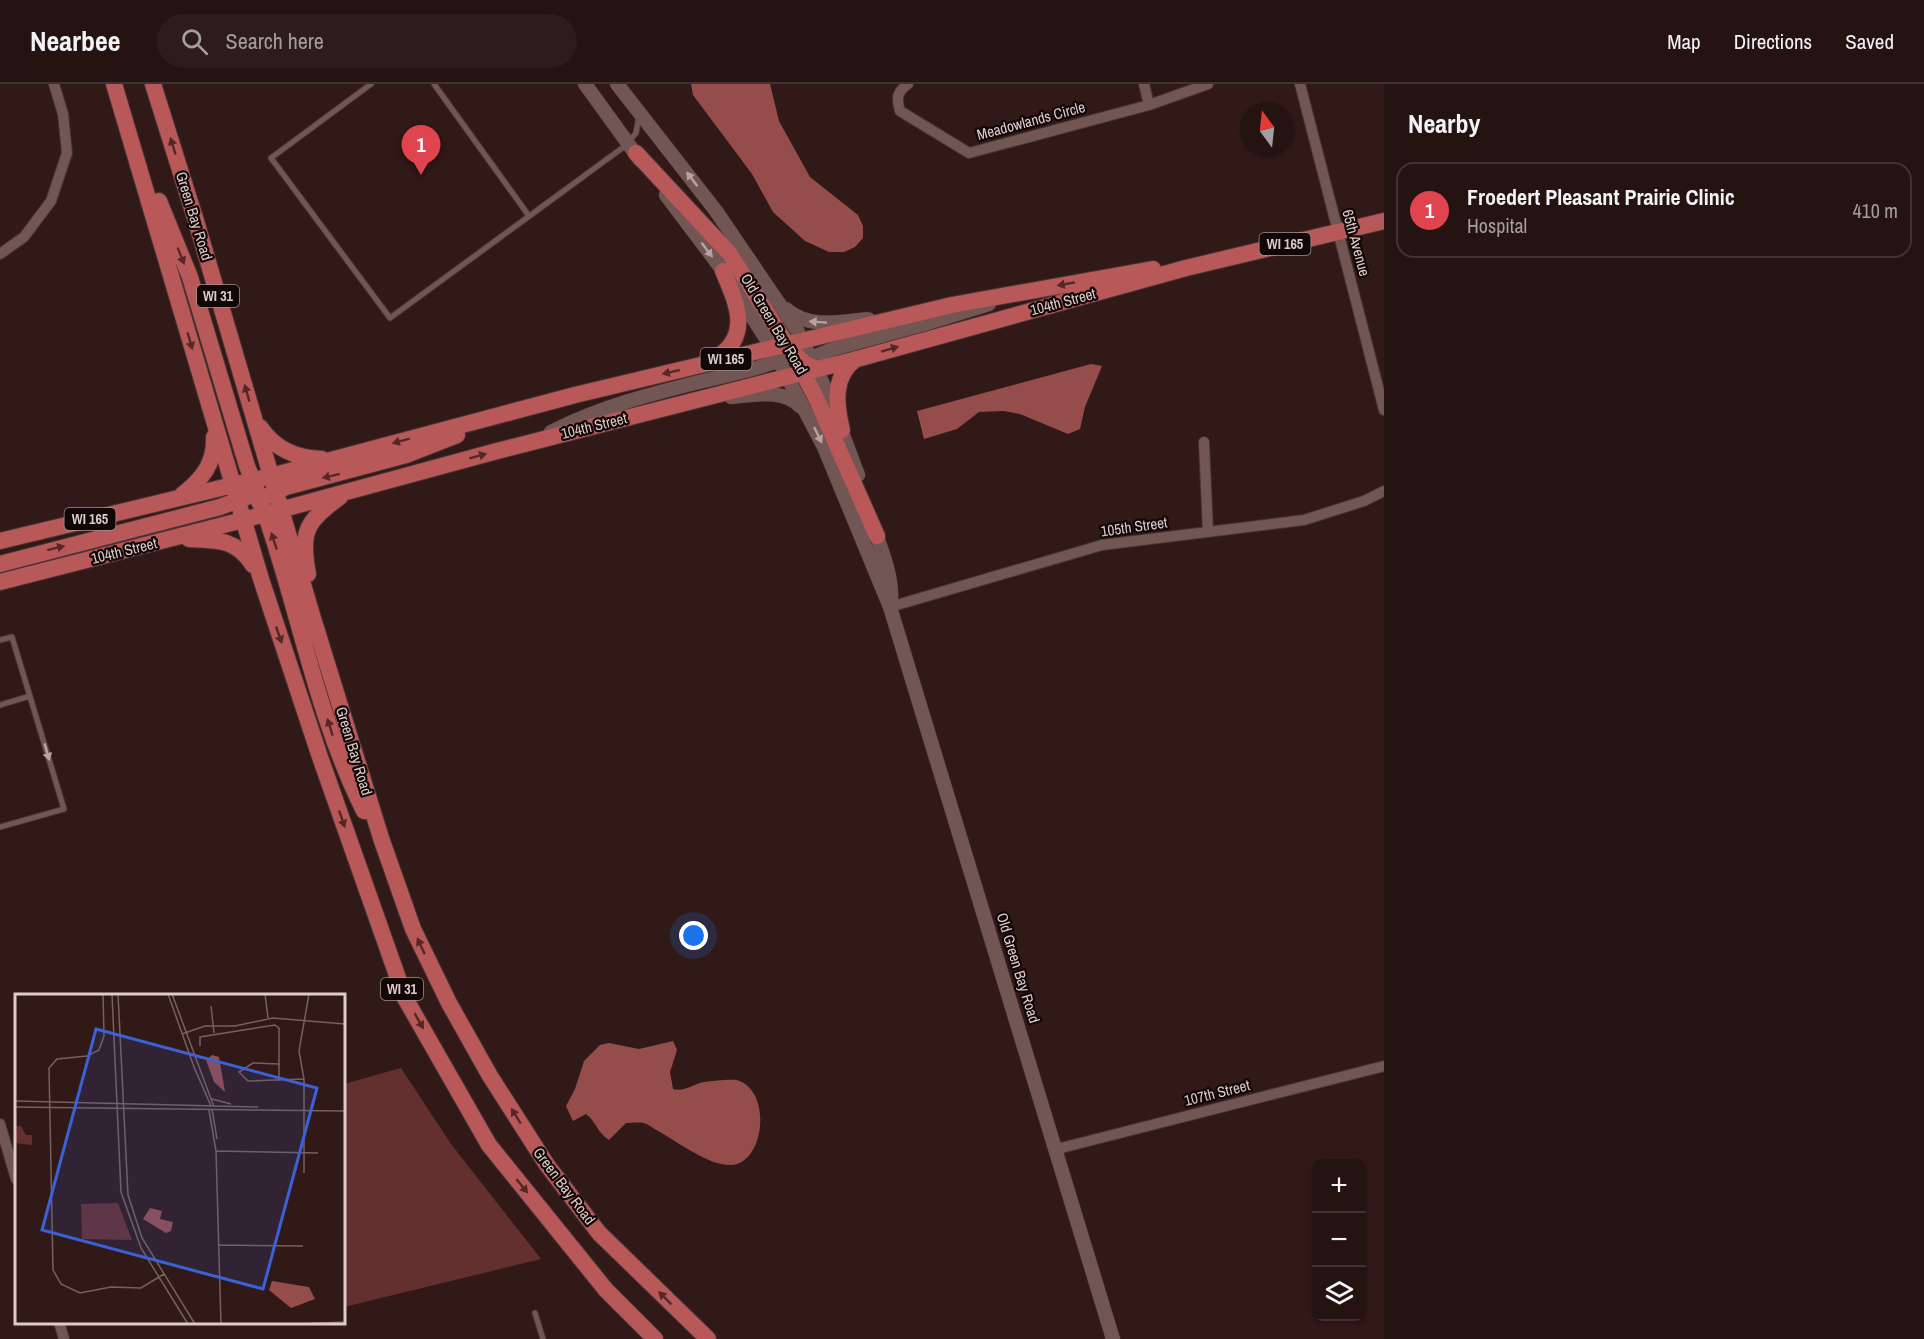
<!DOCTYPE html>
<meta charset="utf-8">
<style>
:root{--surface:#251312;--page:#2d1c1b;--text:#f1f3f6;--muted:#a39e9f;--line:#423232;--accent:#8c9099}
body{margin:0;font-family:"Archivo Narrow",sans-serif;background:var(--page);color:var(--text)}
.controls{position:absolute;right:18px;bottom:18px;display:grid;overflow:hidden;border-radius:12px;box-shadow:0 2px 4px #0004}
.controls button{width:54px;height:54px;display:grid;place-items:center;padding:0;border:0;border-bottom:2px solid var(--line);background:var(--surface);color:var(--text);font:30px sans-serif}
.compass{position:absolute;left:1240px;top:18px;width:54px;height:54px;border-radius:50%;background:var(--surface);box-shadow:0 2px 4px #0004;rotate:345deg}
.you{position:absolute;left:694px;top:852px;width:21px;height:21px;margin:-15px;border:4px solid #fff;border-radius:50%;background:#1a73e8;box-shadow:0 0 0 9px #1a73e833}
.badge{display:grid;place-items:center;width:39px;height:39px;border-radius:50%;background:var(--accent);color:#fff;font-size:20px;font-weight:700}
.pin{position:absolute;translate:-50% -50px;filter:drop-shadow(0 2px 3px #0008)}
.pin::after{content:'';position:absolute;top:32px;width:21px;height:18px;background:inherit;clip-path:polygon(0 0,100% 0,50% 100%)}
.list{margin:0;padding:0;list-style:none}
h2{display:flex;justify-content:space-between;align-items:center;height:78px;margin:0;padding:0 24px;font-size:26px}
h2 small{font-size:20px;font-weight:400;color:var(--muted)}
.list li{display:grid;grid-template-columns:39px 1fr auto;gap:18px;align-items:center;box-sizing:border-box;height:96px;margin:0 12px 12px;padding:0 12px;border:2px solid var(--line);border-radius:18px}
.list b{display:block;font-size:22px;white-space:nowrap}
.list p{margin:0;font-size:20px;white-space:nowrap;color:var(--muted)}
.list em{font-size:20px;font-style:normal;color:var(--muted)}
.icon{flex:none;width:33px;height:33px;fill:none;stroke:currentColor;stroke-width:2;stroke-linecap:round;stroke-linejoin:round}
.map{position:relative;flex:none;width:1384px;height:1255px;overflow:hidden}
header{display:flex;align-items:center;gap:36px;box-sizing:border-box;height:84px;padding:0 30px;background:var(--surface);border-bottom:2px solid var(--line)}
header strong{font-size:28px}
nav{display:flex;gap:33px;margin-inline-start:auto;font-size:21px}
.search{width:420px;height:54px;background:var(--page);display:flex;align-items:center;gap:15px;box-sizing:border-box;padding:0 21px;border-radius:33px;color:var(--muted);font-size:22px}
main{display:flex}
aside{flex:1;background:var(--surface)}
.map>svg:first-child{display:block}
.green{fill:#64302f}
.water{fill:#944d4b}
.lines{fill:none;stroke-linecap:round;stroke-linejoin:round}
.service-casing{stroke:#483434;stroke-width:7}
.minor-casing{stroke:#483434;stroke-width:12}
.tertiary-casing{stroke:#483434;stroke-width:15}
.primary-casing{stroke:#483434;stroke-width:18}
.service{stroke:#725654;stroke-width:5}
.minor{stroke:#725654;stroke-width:10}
.tertiary{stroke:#725654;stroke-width:14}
.primary{stroke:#b95859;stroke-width:16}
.oneway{fill:#552728}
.oneway2{fill:#b8a3a1}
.labels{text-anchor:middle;stroke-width:4.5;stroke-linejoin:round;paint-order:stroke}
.shield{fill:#120707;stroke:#a19190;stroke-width:1.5}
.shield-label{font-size:14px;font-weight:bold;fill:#decccb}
.street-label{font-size:15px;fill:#decccb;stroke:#120707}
.inset-road{fill:none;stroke:#766160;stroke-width:1.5}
.view{fill:#3a61d6;fill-opacity:0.15;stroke:#3a61d6;stroke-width:3}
.inset-edge{fill:none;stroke:#decccb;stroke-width:3}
</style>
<header>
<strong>Nearbee</strong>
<div class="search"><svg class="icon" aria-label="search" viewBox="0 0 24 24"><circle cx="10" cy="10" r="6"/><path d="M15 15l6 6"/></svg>Search here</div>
<nav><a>Map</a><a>Directions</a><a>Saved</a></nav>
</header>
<main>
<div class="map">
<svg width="1384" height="1255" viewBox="0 0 1384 1255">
<rect width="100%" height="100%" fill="#311918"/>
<path class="green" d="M 401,984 L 451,1060 L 541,1175 L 344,1223 L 344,1000 Z"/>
<path class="water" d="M 691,0 L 770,0 L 779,37 L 810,93 L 858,131 L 863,142 L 863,154 L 855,163 L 844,168 L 829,168 L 805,157 L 773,128 L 752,90 L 693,11 Z
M 1091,280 L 1102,282 L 1085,323 L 1080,345 L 1068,350 L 1020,330 L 1004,327 L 979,328 L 957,345 L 924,355 L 917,327 Z
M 673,957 L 677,966 L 670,988 L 673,1005 C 685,1008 693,1000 704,998 C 710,997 730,995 736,996 C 772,1004 766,1079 731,1081 C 710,1082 679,1059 660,1048 C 655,1046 650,1041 644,1039 C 639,1038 631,1039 626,1039 L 609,1056 C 597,1048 597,1039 586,1030 L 573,1037 L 566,1022 L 575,1005 L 584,977 L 600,961 L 609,959 L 639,965 Z"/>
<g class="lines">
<g class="service-casing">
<path id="service" d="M 371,0 L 271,74 L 390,234 L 625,62 L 636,49 L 639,32
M 434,0 L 529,132
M 0,556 L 12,553 L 64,725 L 0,743
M 0,621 L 30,612
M 535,1229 L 543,1255"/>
</g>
<g class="minor-casing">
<path id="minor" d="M 908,0 C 897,8 896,14 900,27 L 969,69 L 1149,21 L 1208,0
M 1144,0 L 1149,21
M 1300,0 L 1384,326
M 0,170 L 24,153 L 51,117 L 67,69 L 63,30 L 54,0
M 1204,358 L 1208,448
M 890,523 L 1102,461 L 1304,436 L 1364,417 L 1384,407
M 0,1040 L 16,1095
M 1057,1065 L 1384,982
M 59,1238 L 64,1255"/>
</g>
<g class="tertiary-casing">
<path id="tertiary" d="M 585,0 L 640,76
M 617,0 L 716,127 L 797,246 L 826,306 L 858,391
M 666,111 L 721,184 L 772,264 L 824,363 L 890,523 L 1113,1255
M 786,225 C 808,245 840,238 868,235
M 804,277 L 833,265 L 921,241 L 989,220
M 731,313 C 755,311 783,304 801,323
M 551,348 C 603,322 647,311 703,297 C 731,290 760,285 787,273
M 874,444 C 882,468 893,493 891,518"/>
</g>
<g class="primary-casing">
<path id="primary" d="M 114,0 L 261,495 L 320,673 L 405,914 L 489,1061 L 606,1206 L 655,1255
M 153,0 L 196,137 L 312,531 L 381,754 L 413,845 L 449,919 L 490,992 L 547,1081 L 599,1149 L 708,1255
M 636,69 L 729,169 L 790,265 L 805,280 L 817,285
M 159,117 L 190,193 L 247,382 L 256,404
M 713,276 C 753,253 737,220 723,187
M 799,281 L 817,316 L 877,452
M 260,343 C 275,365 295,374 322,375
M 842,346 C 836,321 832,292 856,275
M 233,401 C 255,403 259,416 267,435 C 300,532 318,635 364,727
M 182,411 C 202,395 215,380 214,353
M 265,413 L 286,403 L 406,371 L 457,351
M 189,455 C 218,456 236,455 253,481
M 0,457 L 271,392 L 575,311 L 952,221 L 1153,185
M 0,480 L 220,423 L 247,413
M 308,490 C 300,448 306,437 340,413
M 0,498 L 243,436 L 497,367 L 857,275 L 1186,184 L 1384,137"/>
</g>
<use href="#service" class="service"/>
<use href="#minor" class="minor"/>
<use href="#tertiary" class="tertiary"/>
<use href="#primary" class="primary"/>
</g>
<defs><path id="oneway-solid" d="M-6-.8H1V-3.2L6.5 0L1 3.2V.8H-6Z" transform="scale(1.5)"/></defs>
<g class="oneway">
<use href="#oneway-solid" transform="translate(173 62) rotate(-107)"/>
<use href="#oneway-solid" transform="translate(181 172) rotate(68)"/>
<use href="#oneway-solid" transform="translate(1066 200) rotate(170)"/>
<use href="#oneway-solid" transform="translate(190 257) rotate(74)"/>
<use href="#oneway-solid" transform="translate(890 265) rotate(-16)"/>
<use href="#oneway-solid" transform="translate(671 288) rotate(167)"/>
<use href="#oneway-solid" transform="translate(247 309) rotate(-106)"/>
<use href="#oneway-solid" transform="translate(401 357) rotate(165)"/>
<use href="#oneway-solid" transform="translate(478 372) rotate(-15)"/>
<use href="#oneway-solid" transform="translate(331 392) rotate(166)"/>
<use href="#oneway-solid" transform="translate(274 457) rotate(-108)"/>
<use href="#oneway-solid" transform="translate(56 464) rotate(-14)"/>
<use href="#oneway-solid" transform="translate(279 551) rotate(71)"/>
<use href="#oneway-solid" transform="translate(330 643) rotate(-107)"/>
<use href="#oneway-solid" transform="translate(342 735) rotate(71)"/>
<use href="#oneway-solid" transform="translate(421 862) rotate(-115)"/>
<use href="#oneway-solid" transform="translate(419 937) rotate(60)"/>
<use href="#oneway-solid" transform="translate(516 1032) rotate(-122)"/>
<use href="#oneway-solid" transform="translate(522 1102) rotate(51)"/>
<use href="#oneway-solid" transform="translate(665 1214) rotate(-135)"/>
</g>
<g class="oneway2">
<use href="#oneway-solid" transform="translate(692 95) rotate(-127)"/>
<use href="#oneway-solid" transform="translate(707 166) rotate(53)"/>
<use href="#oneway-solid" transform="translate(818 238) rotate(-176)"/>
<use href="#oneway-solid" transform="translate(818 351) rotate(64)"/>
<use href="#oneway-solid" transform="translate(47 668) rotate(74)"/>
</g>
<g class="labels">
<g class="shield">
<rect x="1259.5" y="149" width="51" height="22" rx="4.5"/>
<rect x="197" y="201" width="42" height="22" rx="4.5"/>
<rect x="700.5" y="264" width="51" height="22" rx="4.5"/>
<rect x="64.5" y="424" width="51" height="22" rx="4.5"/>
<rect x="381" y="894" width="42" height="22" rx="4.5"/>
</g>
<g class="shield-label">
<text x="1285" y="165">WI 165</text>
<text x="218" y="217">WI 31</text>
<text x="726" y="280">WI 165</text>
<text x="90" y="440">WI 165</text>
<text x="402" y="910">WI 31</text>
</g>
<g class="street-label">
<text transform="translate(1031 37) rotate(-15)" y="5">Meadowlands Circle</text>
<text transform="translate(194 132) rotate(73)" y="5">Green Bay Road</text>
<text transform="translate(1356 159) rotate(75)" y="5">65th Avenue</text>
<text transform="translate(1063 218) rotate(-15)" y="5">104th Street</text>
<text transform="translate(774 240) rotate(59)" y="5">Old Green Bay Road</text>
<text transform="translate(594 342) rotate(-14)" y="5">104th Street</text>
<text transform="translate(1134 443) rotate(-8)" y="5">105th Street</text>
<text transform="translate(124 467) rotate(-14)" y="5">104th Street</text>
<text transform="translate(354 667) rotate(73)" y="5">Green Bay Road</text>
<text transform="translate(1018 884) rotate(73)" y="5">Old Green Bay Road</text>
<text transform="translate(1217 1009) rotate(-14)" y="5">107th Street</text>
<text transform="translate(564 1102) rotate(53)" y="5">Green Bay Road</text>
</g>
</g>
<g transform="translate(15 910)">
<rect width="330" height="330" fill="#311918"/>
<path d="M 0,132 L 6,132 L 11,141 L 17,141 L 17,151 L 0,149 ZM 103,209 L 117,246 L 67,245 L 66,210 Z" fill="#64302f"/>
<path d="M 197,61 L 204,63 L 210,98 L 199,88 L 191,66 ZM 135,214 L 147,217 L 145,225 L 158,228 L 156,237 L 151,239 L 128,225 ZM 257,287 L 294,293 L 300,305 L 276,314 L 254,296 Z" fill="#944d4b"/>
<path class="inset-road" d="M 88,0 L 89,42 L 84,56 L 72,62 L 42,65 L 34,74 L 38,276 L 46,290 L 65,299 L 96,293 L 126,294 L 149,280M 97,0 L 106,198 L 126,254 L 173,330M 103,0 L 113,201 L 127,244 L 180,330M 153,0 L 179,73M 157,0 L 199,113M 250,0 L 253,24M 196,12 L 199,39M 167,40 L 190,32 L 220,32 L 258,24 L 330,30M 185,52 L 185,43 L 260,31 L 264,34 L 264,87M 264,70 L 238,69 L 224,78 L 233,87 L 289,85M 179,73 L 196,112M 197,105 L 216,110M 0,107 L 243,113M 0,113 L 330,117M 197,115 L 202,145M 194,116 L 201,157 L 206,330M 201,157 L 303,159M 289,179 L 289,85 L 284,57 L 294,0M 204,251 L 288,252M 280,330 L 330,328"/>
<path class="view" d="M 81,35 L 302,94 L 248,295 L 27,236 Z"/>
<rect width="330" height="330" class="inset-edge"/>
</g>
</svg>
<div class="controls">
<button>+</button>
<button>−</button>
<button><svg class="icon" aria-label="layers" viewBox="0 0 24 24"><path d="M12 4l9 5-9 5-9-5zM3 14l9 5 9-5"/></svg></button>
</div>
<svg class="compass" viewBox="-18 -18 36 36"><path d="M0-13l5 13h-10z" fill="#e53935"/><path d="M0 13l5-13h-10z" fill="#a39e9f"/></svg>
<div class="you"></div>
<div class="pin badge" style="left:421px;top:91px;background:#e0444e">1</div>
</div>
<aside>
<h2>Nearby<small></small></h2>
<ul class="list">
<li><span class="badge" style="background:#e0444e">1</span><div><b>Froedert Pleasant Prairie Clinic</b><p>Hospital</p></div><em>410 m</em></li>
</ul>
</aside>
</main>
